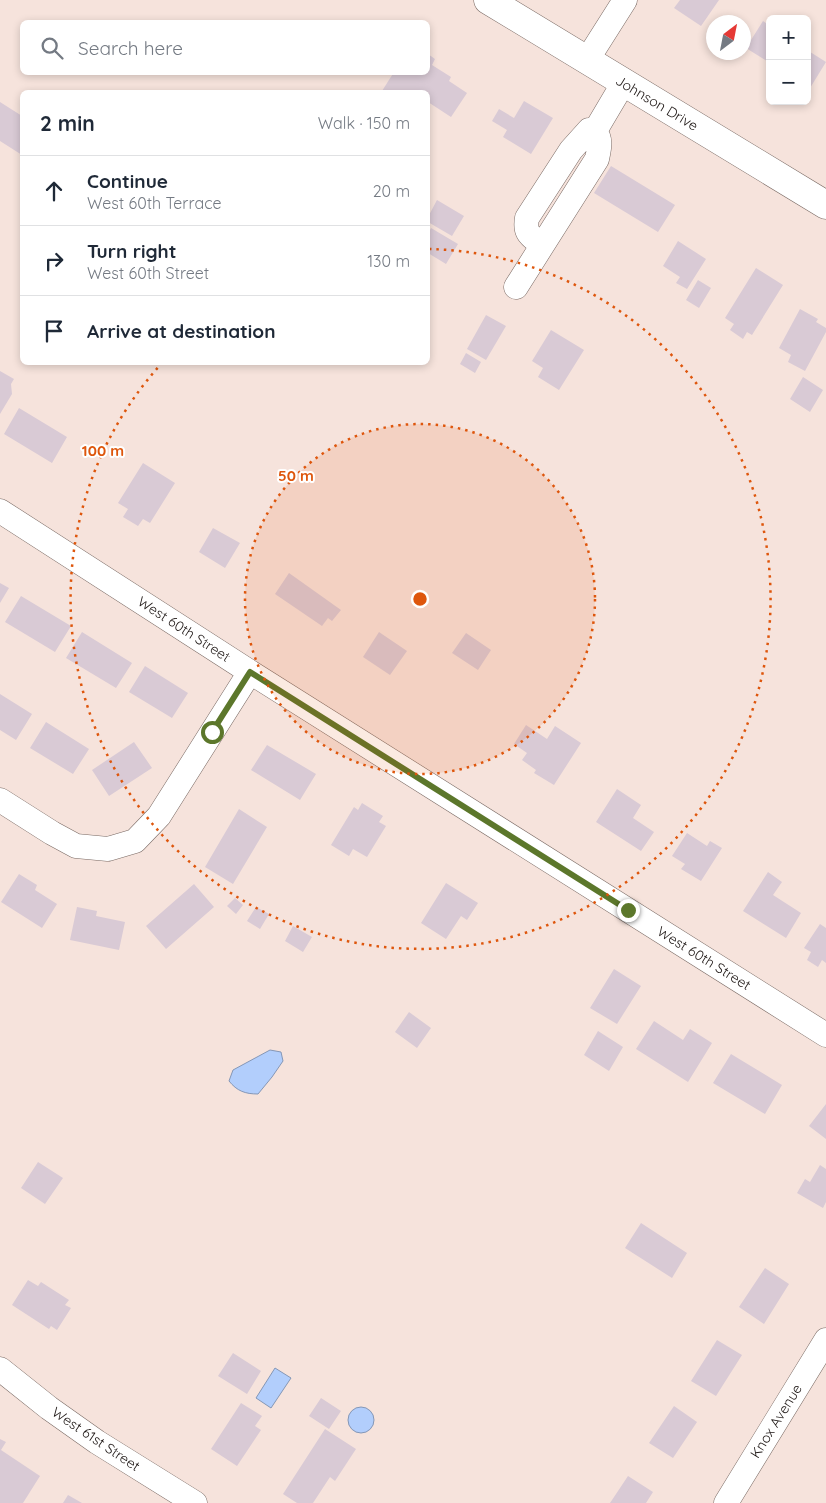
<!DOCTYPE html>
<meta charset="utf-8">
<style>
:root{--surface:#fff;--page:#f2f2f3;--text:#1f2937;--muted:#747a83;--line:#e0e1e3}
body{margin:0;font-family:Quicksand,sans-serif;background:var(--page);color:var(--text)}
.controls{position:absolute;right:15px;top:15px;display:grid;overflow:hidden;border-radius:8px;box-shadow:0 2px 8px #0003}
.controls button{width:45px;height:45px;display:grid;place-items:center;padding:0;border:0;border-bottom:1px solid var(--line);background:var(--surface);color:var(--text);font:25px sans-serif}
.compass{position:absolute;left:706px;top:15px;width:45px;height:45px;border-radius:50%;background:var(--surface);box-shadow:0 2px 8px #0003;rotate:32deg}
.stop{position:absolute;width:15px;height:15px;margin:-11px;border:4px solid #5c772b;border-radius:50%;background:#fff}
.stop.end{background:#5c772b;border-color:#fff;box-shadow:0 1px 5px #0008}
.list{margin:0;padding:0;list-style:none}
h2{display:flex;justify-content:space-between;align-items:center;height:65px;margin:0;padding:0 20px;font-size:21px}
h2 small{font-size:16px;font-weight:400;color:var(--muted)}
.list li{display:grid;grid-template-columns:32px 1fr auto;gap:15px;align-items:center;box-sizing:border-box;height:70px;padding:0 20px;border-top:1px solid var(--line)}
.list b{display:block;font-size:19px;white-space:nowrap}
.list p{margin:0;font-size:16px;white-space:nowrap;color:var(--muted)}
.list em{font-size:16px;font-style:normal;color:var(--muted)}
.icon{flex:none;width:28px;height:28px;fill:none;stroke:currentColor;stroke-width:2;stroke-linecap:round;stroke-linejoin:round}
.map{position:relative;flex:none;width:826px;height:1503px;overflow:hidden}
.search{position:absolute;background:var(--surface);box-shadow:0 2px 8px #0003;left:20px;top:20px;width:410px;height:55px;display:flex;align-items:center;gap:12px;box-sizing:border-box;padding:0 18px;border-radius:8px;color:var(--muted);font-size:19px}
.panel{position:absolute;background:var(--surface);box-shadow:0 2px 8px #0003;left:20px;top:90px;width:410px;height:275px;border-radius:8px}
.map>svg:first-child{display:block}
.water{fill:#b2cefc;stroke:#8597b6}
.building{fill:#d9cad5}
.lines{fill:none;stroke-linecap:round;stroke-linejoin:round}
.minor-casing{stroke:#796963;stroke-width:25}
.major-casing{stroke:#796963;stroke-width:29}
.minor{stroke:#fff;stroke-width:24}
.major{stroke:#fff;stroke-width:28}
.route{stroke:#5c772b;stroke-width:6}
.ring{fill:none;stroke:#de560c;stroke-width:2.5;stroke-dasharray:2.5 5}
.labels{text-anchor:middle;stroke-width:4;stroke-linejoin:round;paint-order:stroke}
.street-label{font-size:14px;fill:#1d1614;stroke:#fff}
.centre{fill:#de560c;stroke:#fff;stroke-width:2.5}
.ring-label{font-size:15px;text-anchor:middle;font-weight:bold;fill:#de560c;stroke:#fff;stroke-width:4;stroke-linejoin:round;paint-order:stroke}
</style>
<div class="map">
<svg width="826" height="1503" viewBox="0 0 826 1503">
<rect width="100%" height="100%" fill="#f6e3dc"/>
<path class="water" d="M 270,1050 L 281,1052 L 283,1061 L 272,1077 L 258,1094 C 245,1094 237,1091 229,1081 L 233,1070 Z
M 275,1368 L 291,1378 L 271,1408 L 256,1398 Z
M348 1420a13 13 0 1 1 26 0a13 13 0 1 1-26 0Z"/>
<path class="building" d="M 680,0 L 719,0 L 701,26 L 674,8 Z
M 763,21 L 770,26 L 770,63 L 746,48 Z
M 807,50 L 826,62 L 807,93 Z
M 428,54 L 435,59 L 432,65 L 451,77 L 449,81 L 467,93 L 451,117 L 428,102 L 428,92 L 384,92 L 382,91 L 394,72 L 428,72 Z
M 524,101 L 553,118 L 531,154 L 503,137 L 507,130 L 492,121 L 499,109 L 514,118 Z
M 0,102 L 22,116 L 22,155 L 0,141 Z
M 611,166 L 675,205 L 658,232 L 594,193 Z
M 437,200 L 464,216 L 452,236 L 428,222 L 428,217 Z
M 431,228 L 458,244 L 446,264 L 428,253 L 428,234 Z
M 678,241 L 706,259 L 687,289 L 676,283 L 680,277 L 663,266 Z
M 756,268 L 783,285 L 752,335 L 747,332 L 743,339 L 730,330 L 734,324 L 725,318 Z
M 698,280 L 711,288 L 699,308 L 686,300 Z
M 800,309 L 818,319 L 816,322 L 826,328 L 826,332 L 805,371 L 788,362 L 791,355 L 779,348 Z
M 486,315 L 506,326 L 486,360 L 467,349 Z
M 551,330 L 584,350 L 559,390 L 538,377 L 543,368 L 532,361 Z
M 466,353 L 481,362 L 475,373 L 460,364 Z
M 0,371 L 14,379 L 11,384 L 12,394 L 0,414 Z
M 803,377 L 823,390 L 810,412 L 790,399 Z
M 19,408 L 67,437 L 52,463 L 4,434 Z
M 143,463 L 175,483 L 150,523 L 143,519 L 138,526 L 123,517 L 128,509 L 118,503 Z
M 213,528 L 240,543 L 225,568 L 199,552 Z
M 289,573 L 341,610 L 332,621 L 328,618 L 322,626 L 275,594 Z
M 0,583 L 9,588 L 0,603 Z
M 21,596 L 71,626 L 55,652 L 5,622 Z
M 82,632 L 132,663 L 116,688 L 66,658 Z
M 379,632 L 407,651 L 390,675 L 363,657 Z
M 466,633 L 491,650 L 478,670 L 452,653 Z
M 145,666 L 188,693 L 172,718 L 129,692 Z
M 0,694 L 32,714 L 16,740 L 0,730 Z
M 46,722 L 89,749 L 73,774 L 30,748 Z
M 526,725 L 547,739 L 555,726 L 581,743 L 554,785 L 534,773 L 536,770 L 522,760 L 527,753 L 514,744 Z
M 134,742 L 152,768 L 109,796 L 92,770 Z
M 267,745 L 316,774 L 300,800 L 251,770 Z
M 617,789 L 641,805 L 633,818 L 654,832 L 641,851 L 596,822 Z
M 362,803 L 383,816 L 379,822 L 386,826 L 367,857 L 353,849 L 349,856 L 331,845 L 354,807 L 358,810 Z
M 239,809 L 267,827 L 233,884 L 205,867 Z
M 687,833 L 707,846 L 710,841 L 722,848 L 701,881 L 681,869 L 685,864 L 672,856 Z
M 768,872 L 782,882 L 773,895 L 801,913 L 786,938 L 743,911 Z
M 19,874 L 37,885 L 35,890 L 57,904 L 42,928 L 1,902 Z
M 446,883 L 478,903 L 467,920 L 461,916 L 446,939 L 421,923 Z
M 194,884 L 214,907 L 166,949 L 146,926 Z
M 235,898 L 243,905 L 236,914 L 227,906 Z
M 77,907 L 97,911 L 96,916 L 125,922 L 119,950 L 70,940 Z
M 256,907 L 269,914 L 260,929 L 247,921 Z
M 820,924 L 826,928 L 826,963 L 822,960 L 818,967 L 807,960 L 811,952 L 804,948 Z
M 293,926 L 312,937 L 303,952 L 285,941 Z
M 614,969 L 641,986 L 617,1024 L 590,1008 Z
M 409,1012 L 431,1028 L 417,1048 L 395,1032 Z
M 654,1021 L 683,1040 L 690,1029 L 712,1043 L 688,1082 L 636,1049 Z
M 598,1031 L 623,1047 L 609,1071 L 584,1055 Z
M 731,1054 L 782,1085 L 765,1114 L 713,1083 Z
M 826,1104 L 826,1139 L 809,1126 Z
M 38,1162 L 63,1178 L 45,1204 L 21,1188 Z
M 820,1165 L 826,1169 L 826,1202 L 823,1208 L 797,1193 L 805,1179 L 810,1182 Z
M 641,1223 L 687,1253 L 672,1278 L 625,1248 Z
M 765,1268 L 789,1284 L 764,1324 L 739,1307 Z
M 28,1280 L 38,1286 L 41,1282 L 69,1300 L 65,1305 L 71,1308 L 57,1330 L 51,1326 L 49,1329 L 12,1305 Z
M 717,1340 L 742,1355 L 716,1396 L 691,1381 Z
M 233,1353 L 261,1371 L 247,1394 L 218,1376 Z
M 321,1398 L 341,1411 L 329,1429 L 309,1416 Z
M 241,1403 L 262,1416 L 255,1426 L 261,1430 L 237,1466 L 211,1449 Z
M 674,1406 L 697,1422 L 673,1458 L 649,1443 Z
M 325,1429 L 356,1449 L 335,1481 L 330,1477 L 313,1503 L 297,1503 L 283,1494 Z
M 0,1439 L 6,1442 L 1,1450 L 40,1476 L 23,1503 L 0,1503 Z
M 628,1476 L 653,1492 L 646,1503 L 610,1503 Z
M 68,1495 L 82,1503 L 63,1503 Z"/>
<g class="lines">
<g class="minor-casing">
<path id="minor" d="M 587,60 L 625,0
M 542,245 C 531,236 524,234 527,218 L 571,150 L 589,130 L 595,131
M 516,287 L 597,159 C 599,149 602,140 595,131 L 624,82
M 0,511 L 250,672 L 826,1035
M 0,800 L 52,833 L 76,846 L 108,849 L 135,841 L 159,816 L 250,672
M 0,1369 L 49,1408 L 97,1442 L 195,1503
M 726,1503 L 826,1340"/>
</g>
<g class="major-casing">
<path id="major" d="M 488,0 L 826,205"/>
</g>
<use href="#minor" class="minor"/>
<use href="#major" class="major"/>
</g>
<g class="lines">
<path class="route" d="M 212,732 L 250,672 L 628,910"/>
</g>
<circle cx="420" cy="599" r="175" fill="#de560c" fill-opacity=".12"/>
<g class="ring">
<circle cx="420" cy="599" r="175"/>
<path d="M429 249A350 350 0 1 1 162 363"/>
</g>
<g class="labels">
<g class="street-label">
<text transform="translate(657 103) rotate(31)" y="5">Johnson Drive</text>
<text transform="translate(184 629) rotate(33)" y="5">West 60th Street</text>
<text transform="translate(704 958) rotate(32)" y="5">West 60th Street</text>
<text transform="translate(776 1421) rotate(-58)" y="5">Knox Avenue</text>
<text transform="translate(96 1439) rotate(34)" y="5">West 61st Street</text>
</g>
</g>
<circle cx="420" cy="599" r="8" class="centre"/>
<g class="ring-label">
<text x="103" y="456">100 m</text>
<text x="296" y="481">50 m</text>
</g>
</svg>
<div class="controls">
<button>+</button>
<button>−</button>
</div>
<svg class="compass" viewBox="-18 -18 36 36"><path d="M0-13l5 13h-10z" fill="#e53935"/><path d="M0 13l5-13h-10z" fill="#747a83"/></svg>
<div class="stop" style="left:212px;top:732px"></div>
<div class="stop end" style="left:628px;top:910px"></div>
<div class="search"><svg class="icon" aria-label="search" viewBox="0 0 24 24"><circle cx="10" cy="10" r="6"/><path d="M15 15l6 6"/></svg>Search here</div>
<section class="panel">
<h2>2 min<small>Walk · 150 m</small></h2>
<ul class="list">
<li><svg class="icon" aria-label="ahead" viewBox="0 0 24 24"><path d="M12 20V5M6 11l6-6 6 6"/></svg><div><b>Continue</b><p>West 60th Terrace</p></div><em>20 m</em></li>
<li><svg class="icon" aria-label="right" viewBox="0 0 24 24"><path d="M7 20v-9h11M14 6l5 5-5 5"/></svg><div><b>Turn right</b><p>West 60th Street</p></div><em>130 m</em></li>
<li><svg class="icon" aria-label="arrive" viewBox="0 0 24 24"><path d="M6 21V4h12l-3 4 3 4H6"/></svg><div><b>Arrive at destination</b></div></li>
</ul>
</section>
</div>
